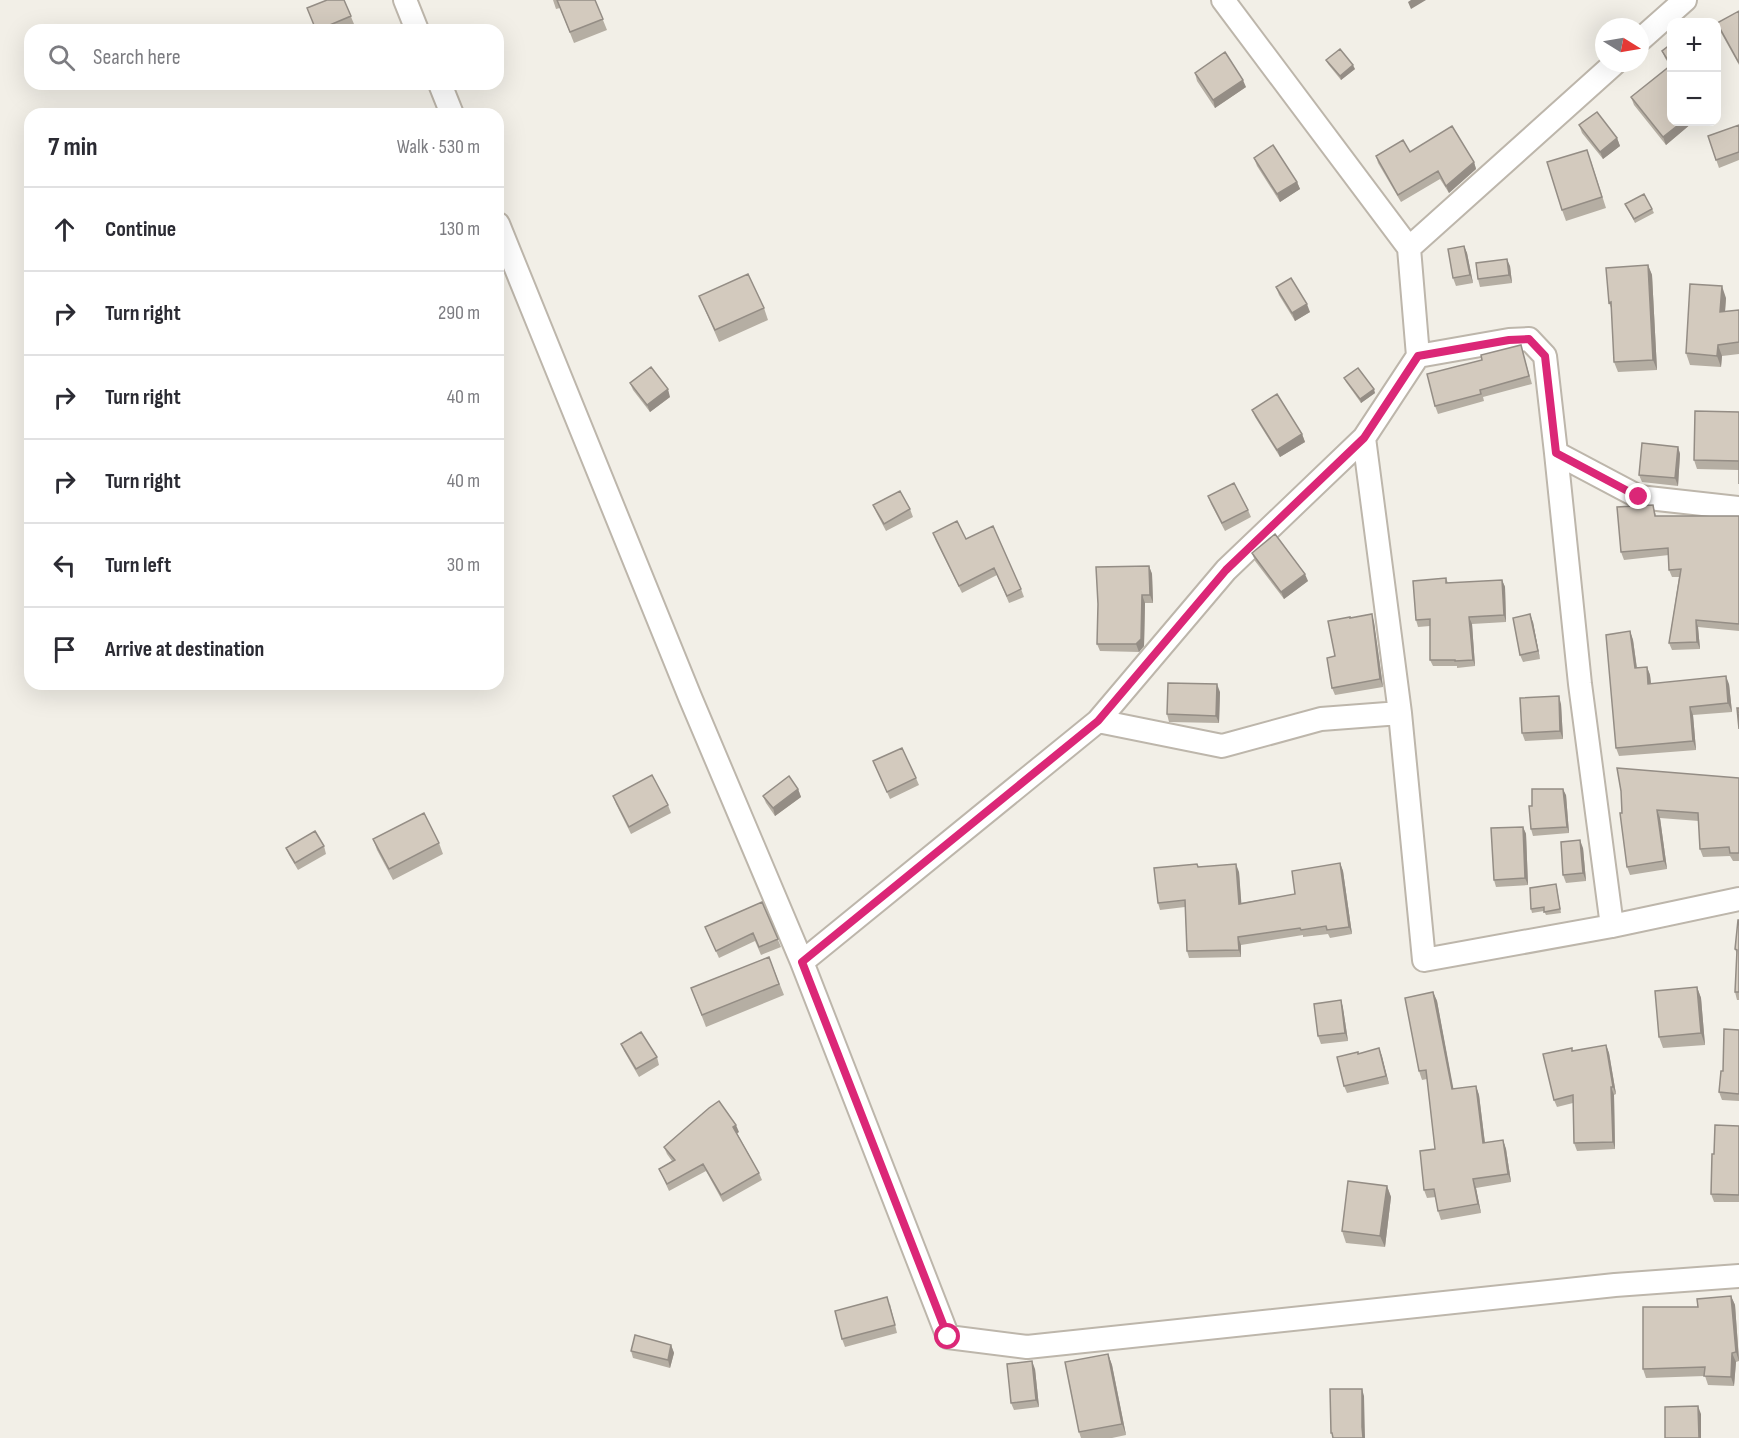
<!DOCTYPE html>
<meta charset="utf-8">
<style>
:root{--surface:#fff;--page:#f2f2f3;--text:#2b2b33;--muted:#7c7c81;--line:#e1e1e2}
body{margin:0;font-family:"Sofia Sans Condensed",sans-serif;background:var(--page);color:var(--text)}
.controls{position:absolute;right:18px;top:18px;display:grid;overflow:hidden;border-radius:12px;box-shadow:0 6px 24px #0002}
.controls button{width:54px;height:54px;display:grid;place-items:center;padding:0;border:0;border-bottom:2px solid var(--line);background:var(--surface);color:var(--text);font:30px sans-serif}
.compass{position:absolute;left:1595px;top:18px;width:54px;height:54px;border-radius:50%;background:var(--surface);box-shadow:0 6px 24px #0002;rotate:101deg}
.stop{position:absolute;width:18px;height:18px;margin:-14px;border:4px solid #db2777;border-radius:50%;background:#fff}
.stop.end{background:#db2777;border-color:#fff;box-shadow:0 2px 6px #0008}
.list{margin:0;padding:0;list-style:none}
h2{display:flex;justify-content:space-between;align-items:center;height:78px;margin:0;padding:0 24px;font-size:26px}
h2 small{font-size:20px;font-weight:400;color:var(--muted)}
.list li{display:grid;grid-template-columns:39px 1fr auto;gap:18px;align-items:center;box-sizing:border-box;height:84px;padding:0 24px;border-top:2px solid var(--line)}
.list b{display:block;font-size:22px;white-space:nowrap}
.list em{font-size:20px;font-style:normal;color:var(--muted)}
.icon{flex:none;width:33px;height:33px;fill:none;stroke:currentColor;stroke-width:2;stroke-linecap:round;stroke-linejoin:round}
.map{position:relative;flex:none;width:1739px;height:1438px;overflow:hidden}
.search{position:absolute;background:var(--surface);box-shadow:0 6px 24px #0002;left:24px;top:24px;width:480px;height:66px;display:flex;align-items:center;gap:15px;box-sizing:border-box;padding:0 21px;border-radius:18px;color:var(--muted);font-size:22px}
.panel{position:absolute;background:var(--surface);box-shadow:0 6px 24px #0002;left:24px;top:108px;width:480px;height:582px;border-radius:18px}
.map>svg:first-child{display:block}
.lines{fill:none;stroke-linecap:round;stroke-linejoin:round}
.street-casing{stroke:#bdb6ab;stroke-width:26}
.street{stroke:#fff;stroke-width:22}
.wall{fill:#b5aea3}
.shaded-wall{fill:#948d85}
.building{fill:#d3cabe;stroke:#948d85;stroke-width:1.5}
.route{stroke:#db2777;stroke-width:8}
</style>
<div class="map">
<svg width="1739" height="1438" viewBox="0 0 1739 1438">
<rect width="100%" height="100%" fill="#f2efe7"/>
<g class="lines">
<g class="street-casing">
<path id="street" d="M 405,0 L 417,30
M 1223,0 L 1409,248
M 1640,40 L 1685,0
M 440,84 L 452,114
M 498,224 L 690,697 L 802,962 L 1098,721 L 1226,570 L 1364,438 L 1418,356 L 1409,248 L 1615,63
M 1418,356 L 1509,340 L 1529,339 L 1545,356 L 1556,453
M 1364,438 L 1400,713 L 1424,960 L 1612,926 L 1739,899
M 1098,721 L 1222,746 L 1321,719 L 1400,713
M 1612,926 L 1580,684 L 1556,453 L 1639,497 L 1739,508
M 802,962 L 948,1337 L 1027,1347 L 1615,1285 L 1739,1276"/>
</g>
<use href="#street" class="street"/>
</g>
<path class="wall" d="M 344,0 L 354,24 L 339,30 L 315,30 Z
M 553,0 L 595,0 L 607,30 L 574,43 L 560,8 L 556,9 Z
M 1739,11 L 1739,65 L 1720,31 L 1717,23 Z
M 1671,44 L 1671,122 L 1692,123 L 1666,145 L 1634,105 L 1631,97 L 1670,66 L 1665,58 L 1662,51 Z
M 1326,60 L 1355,69 L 1341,80 L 1328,64 Z
M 1195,73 L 1246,87 L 1215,108 L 1197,81 Z
M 1579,125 L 1617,138 L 1620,146 L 1603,159 L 1582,133 Z
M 1739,125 L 1739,160 L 1719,168 L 1708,136 Z
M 1376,156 L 1474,162 L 1476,169 L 1449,193 L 1440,179 L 1401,202 L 1378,163 Z
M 1254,158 L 1297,182 L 1300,189 L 1280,202 L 1257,166 Z
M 1591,161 L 1606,208 L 1566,221 L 1562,210 Z
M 1625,204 L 1652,209 L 1654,213 L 1635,223 Z
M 1464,246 L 1467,253 L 1473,283 L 1456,286 L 1453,278 Z
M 1648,265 L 1652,275 L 1657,370 L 1618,372 L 1614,362 L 1612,310 L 1609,303 Z
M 1510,266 L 1512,283 L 1480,287 L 1478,279 Z
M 1276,287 L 1310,312 L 1295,321 L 1279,295 Z
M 699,296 L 764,308 L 768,320 L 719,342 Z
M 1726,298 L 1725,312 L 1739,310 L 1739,354 L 1722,356 L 1721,367 L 1690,365 L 1686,353 Z
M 1523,353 L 1532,384 L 1483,397 L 1484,401 L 1438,414 L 1435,406 Z
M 1344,378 L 1375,393 L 1361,403 L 1346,382 Z
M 630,383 L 670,397 L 650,412 L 633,390 Z
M 1252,410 L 1302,434 L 1305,442 L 1280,457 L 1255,417 Z
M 1739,412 L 1739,470 L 1697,469 L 1694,460 Z
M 1678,447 L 1680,454 L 1678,486 L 1642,482 L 1639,475 Z
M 1208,496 L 1248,510 L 1251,517 L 1225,531 L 1211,504 Z
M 873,505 L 910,509 L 913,517 L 886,531 L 876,512 Z
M 1653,505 L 1656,516 L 1739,516 L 1739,631 L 1698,627 L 1700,649 L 1672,650 L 1669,643 L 1679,577 L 1672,577 L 1669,570 L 1669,555 L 1624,560 L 1621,552 Z
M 933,533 L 966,539 L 1021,589 L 1024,597 L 1009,603 L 997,575 L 962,593 L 936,541 Z
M 1252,553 L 1308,581 L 1284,599 L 1255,561 Z
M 1149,566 L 1152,574 L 1153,603 L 1145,603 L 1144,646 L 1139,652 L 1100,651 L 1097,644 Z
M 1446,578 L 1448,583 L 1502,580 L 1505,587 L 1506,622 L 1472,624 L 1475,666 L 1457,668 L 1457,666 L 1433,666 L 1430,660 L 1430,626 L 1418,627 L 1416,620 Z
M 1350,618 L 1374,622 L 1383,687 L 1335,695 L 1332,688 L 1335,656 Z
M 1533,622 L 1540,659 L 1523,662 L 1520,655 Z
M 1630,631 L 1633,640 L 1637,668 L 1647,667 L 1650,675 L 1651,684 L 1729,684 L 1732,712 L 1693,715 L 1696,750 L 1619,756 L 1616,748 Z
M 1220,692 L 1219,723 L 1169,722 L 1167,714 Z
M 1561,704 L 1563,739 L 1525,741 L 1522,733 Z
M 873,761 L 916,778 L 919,785 L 890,799 Z
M 1739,778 L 1739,861 L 1733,861 L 1730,856 L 1703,857 L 1700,849 L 1699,821 L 1660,818 L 1667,869 L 1630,875 L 1627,867 L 1620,813 Z
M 798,789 L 801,797 L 775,816 L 766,803 L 763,796 Z
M 1566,795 L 1569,833 L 1533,836 L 1531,829 L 1532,806 Z
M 613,796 L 668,805 L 671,813 L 631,834 L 616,804 Z
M 1523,827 L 1526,834 L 1528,885 L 1496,887 L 1494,880 Z
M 373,839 L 439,843 L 443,854 L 393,880 L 377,850 Z
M 324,846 L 326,854 L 298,870 L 289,855 L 286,848 Z
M 1583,848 L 1586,881 L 1566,883 L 1563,875 Z
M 1340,863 L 1343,871 L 1352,934 L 1330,938 L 1328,934 L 1303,937 L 1303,935 L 1241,945 L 1241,957 L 1189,958 L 1187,951 L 1185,907 L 1160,910 L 1158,903 L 1199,867 L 1239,872 L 1241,903 L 1295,894 Z
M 1557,888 L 1561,913 L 1546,915 L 1544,911 L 1532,913 L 1531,909 Z
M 762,902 L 781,947 L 761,955 L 755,941 L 719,958 L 705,927 Z
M 1739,920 L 1739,1000 L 1737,1000 L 1735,992 L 1737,954 L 1735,949 Z
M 769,957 L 784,995 L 706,1027 L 691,988 Z
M 1697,987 L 1701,998 L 1705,1045 L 1663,1048 L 1659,1037 Z
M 1433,992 L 1437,1001 L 1453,1089 L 1476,1086 L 1479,1095 L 1485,1143 L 1503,1140 L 1506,1149 L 1511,1182 L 1476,1188 L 1481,1213 L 1441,1220 L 1438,1211 L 1436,1197 L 1427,1198 L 1424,1190 L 1435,1149 L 1427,1079 L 1422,1080 L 1419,1071 Z
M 1341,1000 L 1343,1008 L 1348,1041 L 1321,1044 L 1318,1036 Z
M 1739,1030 L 1739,1101 L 1722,1100 L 1719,1092 L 1723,1071 Z
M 621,1044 L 657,1057 L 659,1065 L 639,1077 L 624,1051 Z
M 1606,1045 L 1609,1053 L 1616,1094 L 1614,1095 L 1615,1149 L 1577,1151 L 1574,1143 L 1573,1103 L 1557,1107 L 1554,1100 L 1573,1051 Z
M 1379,1048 L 1389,1084 L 1347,1093 L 1344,1086 L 1358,1054 Z
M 1739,1126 L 1739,1202 L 1714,1202 L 1711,1194 L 1714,1154 Z
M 739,1132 L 737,1133 L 759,1173 L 762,1180 L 723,1202 L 706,1171 L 669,1191 L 659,1169 L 672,1161 L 667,1154 L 664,1147 Z
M 1387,1186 L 1391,1197 L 1385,1247 L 1346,1243 L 1342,1231 Z
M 1731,1296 L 1735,1305 L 1739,1359 L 1739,1361 L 1736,1362 L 1734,1386 L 1708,1385 L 1705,1376 L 1646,1378 L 1643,1369 L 1698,1307 Z
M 890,1304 L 897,1333 L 845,1347 L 842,1339 Z
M 671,1345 L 674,1353 L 670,1368 L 633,1358 L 631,1351 Z
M 1108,1354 L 1112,1365 L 1126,1435 L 1112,1438 L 1081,1438 L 1079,1432 Z
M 1035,1369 L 1039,1407 L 1014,1410 L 1011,1403 Z"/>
<path class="shaded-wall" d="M 1411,0 L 1426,0 L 1411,9 L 1408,2 Z
M 1353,65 L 1355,69 L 1341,80 L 1340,76 Z
M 1243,80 L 1246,87 L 1215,108 L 1213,100 Z
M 1682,122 L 1691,122 L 1692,123 L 1666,145 L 1663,137 Z
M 1617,138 L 1620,146 L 1603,159 L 1600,152 Z
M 1474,162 L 1476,169 L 1449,193 L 1446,186 Z
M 1297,182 L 1300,189 L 1280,202 L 1277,194 Z
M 1464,246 L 1467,253 L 1473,283 L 1470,275 Z
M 1507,259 L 1510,266 L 1512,283 L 1509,275 Z
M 1648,265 L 1652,275 L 1657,370 L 1653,360 Z
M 1722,286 L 1726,298 L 1724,324 L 1720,312 Z
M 1307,304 L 1310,312 L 1295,321 L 1292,313 Z
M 1718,345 L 1722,356 L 1721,367 L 1717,356 Z
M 668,389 L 670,397 L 650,412 L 647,405 Z
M 1374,389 L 1375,393 L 1361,403 L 1360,399 Z
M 1302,434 L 1305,442 L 1280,457 L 1277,450 Z
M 1678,447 L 1680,454 L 1678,486 L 1675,478 Z
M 1149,566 L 1152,574 L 1153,603 L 1150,595 Z
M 1305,574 L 1308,581 L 1284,599 L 1281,592 Z
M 1502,580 L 1505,587 L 1506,622 L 1504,615 Z
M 1142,595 L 1145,603 L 1144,646 L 1139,652 L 1136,644 Z
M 1372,614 L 1374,622 L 1383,687 L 1380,679 Z
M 1530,614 L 1533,622 L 1540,659 L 1538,651 Z
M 1469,617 L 1472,624 L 1475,666 L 1473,660 Z
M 1696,620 L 1698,627 L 1700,649 L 1697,642 Z
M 1630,631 L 1633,640 L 1638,677 L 1635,668 Z
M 1647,667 L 1650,675 L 1652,693 L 1648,684 Z
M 1726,676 L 1729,684 L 1732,712 L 1728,703 Z
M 1217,684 L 1220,692 L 1219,723 L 1216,716 Z
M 1559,696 L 1561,704 L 1563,739 L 1560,731 Z
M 1690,707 L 1693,715 L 1696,750 L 1693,741 Z
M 798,789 L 801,797 L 775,816 L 773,808 Z
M 1563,789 L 1566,795 L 1569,833 L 1567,827 Z
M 1657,810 L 1660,818 L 1667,869 L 1664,861 Z
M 1523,827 L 1526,834 L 1528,885 L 1525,878 Z
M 1580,840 L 1583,848 L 1586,881 L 1583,873 Z
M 1340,863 L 1343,871 L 1352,934 L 1349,927 Z
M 1236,864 L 1239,872 L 1242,911 L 1239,904 Z
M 1238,937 L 1241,945 L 1241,957 L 1239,950 Z
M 1697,987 L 1701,998 L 1705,1045 L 1701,1033 Z
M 1433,992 L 1437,1001 L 1455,1097 L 1452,1089 Z
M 1341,1000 L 1343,1008 L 1348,1041 L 1345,1033 Z
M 1606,1045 L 1609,1053 L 1616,1094 L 1613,1087 Z
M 1379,1048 L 1382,1056 L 1389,1084 L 1386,1076 Z
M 1476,1086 L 1479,1095 L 1486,1152 L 1483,1143 Z
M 1611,1087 L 1614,1095 L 1615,1149 L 1613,1142 Z
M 736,1125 L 739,1132 L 736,1134 L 733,1127 Z
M 1503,1140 L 1506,1149 L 1511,1182 L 1508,1174 Z
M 1473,1179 L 1476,1188 L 1481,1213 L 1478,1204 Z
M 1387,1186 L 1391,1197 L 1385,1247 L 1380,1236 Z
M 1731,1296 L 1735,1305 L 1739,1361 L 1736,1352 Z
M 671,1345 L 674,1353 L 670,1368 L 668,1360 Z
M 1732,1353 L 1736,1362 L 1734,1386 L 1731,1377 Z
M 1108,1354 L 1112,1365 L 1126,1435 L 1122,1424 Z
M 1032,1361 L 1035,1369 L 1039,1407 L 1036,1400 Z
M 1362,1389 L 1364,1396 L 1365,1438 L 1363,1438 L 1362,1427 Z
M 1698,1406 L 1701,1414 L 1701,1438 L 1699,1438 Z"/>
<path class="building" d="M 327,0 L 344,0 L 351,16 L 318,30 L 316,30 L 307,8 Z
M 557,0 L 595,0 L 603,19 L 570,32 Z
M 1739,11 L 1739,63 L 1717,23 Z
M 1671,44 L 1671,122 L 1682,122 L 1663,137 L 1631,97 L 1671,65 L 1662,51 Z
M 1340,49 L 1353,65 L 1340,76 L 1326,60 Z
M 1225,52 L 1243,80 L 1213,100 L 1195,73 Z
M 1597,112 L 1617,138 L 1600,152 L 1579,125 Z
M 1739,125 L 1739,152 L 1716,160 L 1708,136 Z
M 1452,126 L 1474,162 L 1446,186 L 1438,171 L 1398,195 L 1376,156 L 1403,140 L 1410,152 Z
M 1273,145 L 1297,182 L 1277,194 L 1254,158 Z
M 1587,150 L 1602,197 L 1562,210 L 1547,162 Z
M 1644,194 L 1652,209 L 1634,219 L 1625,204 Z
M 1464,246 L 1470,275 L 1453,278 L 1448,249 Z
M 1507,259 L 1509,275 L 1478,279 L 1476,263 Z
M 1648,265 L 1653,360 L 1614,362 L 1611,302 L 1609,303 L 1606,268 Z
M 748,274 L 764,308 L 715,330 L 699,296 Z
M 1291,278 L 1307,304 L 1292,313 L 1276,287 Z
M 1690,284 L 1722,286 L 1720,312 L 1739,310 L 1739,342 L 1718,345 L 1717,356 L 1686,353 Z
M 1521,345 L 1529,376 L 1480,390 L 1481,394 L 1435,406 L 1427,374 L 1482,360 L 1481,355 Z
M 651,367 L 668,389 L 647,405 L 630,383 Z
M 1358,368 L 1374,389 L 1360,399 L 1344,378 Z
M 1277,394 L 1302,434 L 1277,450 L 1252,410 Z
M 1695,411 L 1739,412 L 1739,484 L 1739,461 L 1694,460 Z
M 1642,443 L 1678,447 L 1675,478 L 1639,475 Z
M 1234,483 L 1248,510 L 1222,523 L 1208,496 Z
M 900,491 L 910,509 L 884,524 L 873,505 Z
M 1653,505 L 1655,516 L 1739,516 L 1739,624 L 1696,620 L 1697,642 L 1669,643 L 1681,569 L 1669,570 L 1668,548 L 1621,552 L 1617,507 Z
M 957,521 L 966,539 L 993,526 L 1021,589 L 1007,596 L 994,568 L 959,586 L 933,533 Z
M 1275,534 L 1305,574 L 1281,592 L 1252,553 Z
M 1149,566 L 1150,595 L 1142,595 L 1141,639 L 1136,644 L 1097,644 L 1098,604 L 1096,567 Z
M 1446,578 L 1446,583 L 1502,580 L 1504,615 L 1469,617 L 1473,660 L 1455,661 L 1455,660 L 1430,660 L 1430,619 L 1416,620 L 1413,581 Z
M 1372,614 L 1380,679 L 1332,688 L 1327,658 L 1335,656 L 1328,621 L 1350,617 L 1350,618 Z
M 1530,614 L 1538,651 L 1520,655 L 1513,618 Z
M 1630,631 L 1635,668 L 1647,667 L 1648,684 L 1726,676 L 1728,703 L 1690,707 L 1693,741 L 1616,748 L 1606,635 Z
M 1168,683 L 1217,684 L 1216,716 L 1167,714 Z
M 1559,696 L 1560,731 L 1522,733 L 1520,698 Z
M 1737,708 L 1739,708 L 1739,729 Z
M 902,748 L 916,778 L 887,792 L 873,761 Z
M 1617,768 L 1739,778 L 1739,853 L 1730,853 L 1729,847 L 1700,849 L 1698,813 L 1657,810 L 1664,861 L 1627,867 L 1620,813 L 1622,813 L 1621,791 Z
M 652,775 L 668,805 L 629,827 L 613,796 Z
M 789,776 L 798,789 L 773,808 L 763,796 Z
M 1532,789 L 1563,789 L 1567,827 L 1531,829 L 1529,806 L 1532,806 Z
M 424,813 L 439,843 L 389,869 L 373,839 Z
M 1523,827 L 1525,878 L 1494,880 L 1491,828 Z
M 315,831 L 324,846 L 295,863 L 286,848 Z
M 1580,840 L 1583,873 L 1563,875 L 1561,842 Z
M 1340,863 L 1349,927 L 1327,930 L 1326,926 L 1301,930 L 1300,928 L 1238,937 L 1239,950 L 1187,951 L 1185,900 L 1158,903 L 1154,868 L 1197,864 L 1198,867 L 1236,864 L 1239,904 L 1295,894 L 1292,871 Z
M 1556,884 L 1560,909 L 1544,912 L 1544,907 L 1531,909 L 1530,888 Z
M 762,902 L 778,939 L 759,947 L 753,933 L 716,951 L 705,927 Z
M 1738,920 L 1739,920 L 1739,992 L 1735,992 L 1737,950 L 1735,949 Z
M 769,957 L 779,984 L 702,1015 L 691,988 Z
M 1697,987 L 1701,1033 L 1659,1037 L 1655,991 Z
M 1433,992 L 1452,1089 L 1476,1086 L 1483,1143 L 1503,1140 L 1508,1174 L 1473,1179 L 1478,1204 L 1438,1211 L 1434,1189 L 1424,1190 L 1420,1151 L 1435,1149 L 1426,1070 L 1419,1071 L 1405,998 Z
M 1341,1000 L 1345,1033 L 1318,1036 L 1314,1004 Z
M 1724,1029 L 1739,1030 L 1739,1094 L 1719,1092 L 1721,1071 L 1723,1071 Z
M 641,1032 L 657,1057 L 636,1069 L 621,1044 Z
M 1606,1045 L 1613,1087 L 1611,1087 L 1613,1142 L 1574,1143 L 1573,1095 L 1554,1100 L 1543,1054 L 1572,1048 L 1572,1051 Z
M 1379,1048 L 1386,1076 L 1344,1086 L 1337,1057 L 1358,1052 L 1358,1054 Z
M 719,1101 L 736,1125 L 733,1127 L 759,1173 L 721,1195 L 703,1164 L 667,1184 L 659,1169 L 675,1160 L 664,1147 L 709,1108 Z
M 1715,1125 L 1739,1126 L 1739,1195 L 1711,1194 L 1712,1154 L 1714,1154 Z
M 1348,1181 L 1387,1186 L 1380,1236 L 1342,1231 Z
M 1731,1296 L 1736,1352 L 1732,1353 L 1731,1377 L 1704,1376 L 1705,1367 L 1643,1369 L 1643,1307 L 1698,1307 L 1697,1299 Z
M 887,1297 L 895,1325 L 842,1339 L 835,1311 Z
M 635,1335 L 671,1345 L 668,1360 L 631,1351 Z
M 1108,1354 L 1122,1424 L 1079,1432 L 1065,1362 Z
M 1032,1361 L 1036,1400 L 1011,1403 L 1007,1364 Z
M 1330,1389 L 1362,1389 L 1362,1427 L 1363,1438 L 1333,1438 L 1332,1433 L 1331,1433 Z
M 1698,1406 L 1699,1438 L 1665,1438 L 1665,1407 Z"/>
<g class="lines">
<path class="route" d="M 948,1337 L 802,962 L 1098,721 L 1226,570 L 1364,438 L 1418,356 L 1509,340 L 1529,339 L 1545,356 L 1556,453 L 1639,497"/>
</g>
</svg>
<div class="controls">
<button>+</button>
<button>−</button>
</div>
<svg class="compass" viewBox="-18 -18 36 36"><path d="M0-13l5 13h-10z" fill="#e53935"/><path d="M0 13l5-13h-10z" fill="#7c7c81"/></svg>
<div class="stop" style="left:948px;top:1337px"></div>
<div class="stop end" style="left:1639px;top:497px"></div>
<div class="search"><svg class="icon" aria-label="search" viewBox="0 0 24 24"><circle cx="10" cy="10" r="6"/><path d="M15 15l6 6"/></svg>Search here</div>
<section class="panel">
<h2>7 min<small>Walk · 530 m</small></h2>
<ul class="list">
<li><svg class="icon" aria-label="ahead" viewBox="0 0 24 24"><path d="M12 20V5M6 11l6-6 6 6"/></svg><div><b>Continue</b></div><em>130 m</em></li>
<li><svg class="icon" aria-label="right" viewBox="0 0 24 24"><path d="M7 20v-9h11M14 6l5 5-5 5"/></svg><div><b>Turn right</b></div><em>290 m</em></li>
<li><svg class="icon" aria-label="right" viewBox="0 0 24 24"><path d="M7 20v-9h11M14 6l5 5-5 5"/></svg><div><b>Turn right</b></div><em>40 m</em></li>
<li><svg class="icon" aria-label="right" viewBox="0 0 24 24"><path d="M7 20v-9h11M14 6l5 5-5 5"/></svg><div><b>Turn right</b></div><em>40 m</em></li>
<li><svg class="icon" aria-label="left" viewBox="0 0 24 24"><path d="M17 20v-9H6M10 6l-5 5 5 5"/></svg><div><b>Turn left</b></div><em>30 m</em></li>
<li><svg class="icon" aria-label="arrive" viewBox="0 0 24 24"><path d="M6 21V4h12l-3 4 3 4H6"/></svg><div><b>Arrive at destination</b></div></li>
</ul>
</section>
</div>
